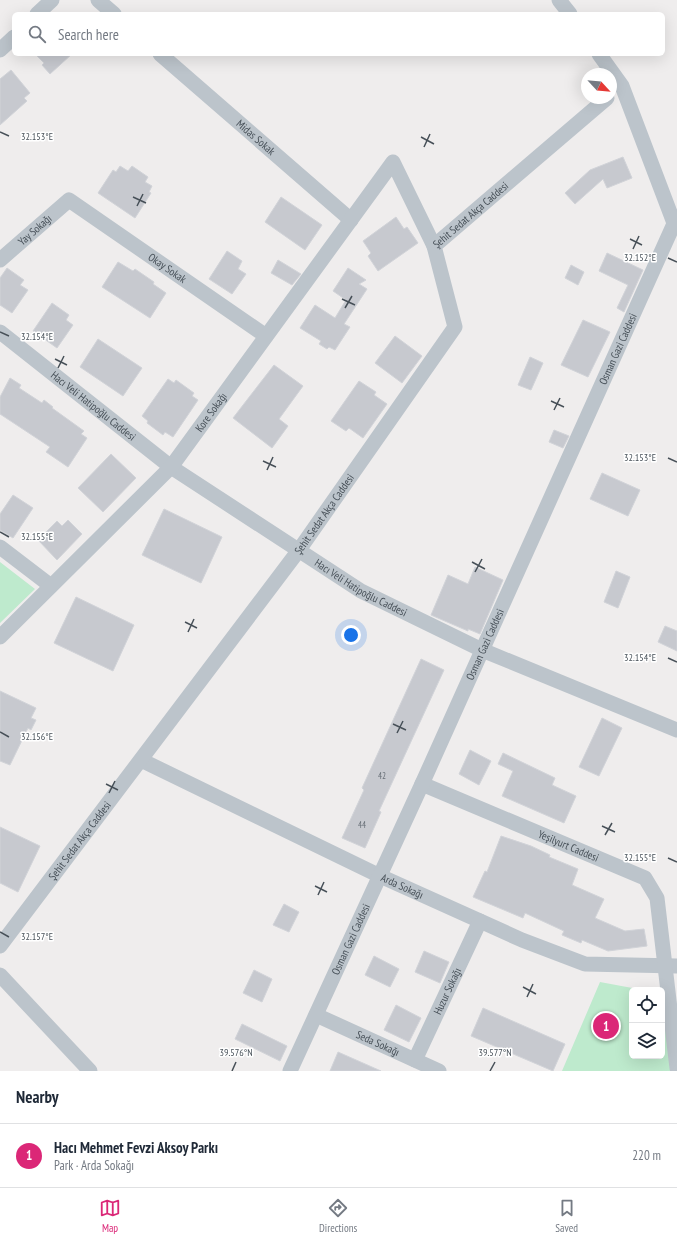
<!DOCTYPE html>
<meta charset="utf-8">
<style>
:root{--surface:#fff;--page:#f6f6f7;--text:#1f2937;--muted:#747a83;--line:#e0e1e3;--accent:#db2777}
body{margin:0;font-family:"PT Sans Narrow",sans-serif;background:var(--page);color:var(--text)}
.controls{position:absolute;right:12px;bottom:12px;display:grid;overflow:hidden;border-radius:6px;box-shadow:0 4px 16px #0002}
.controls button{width:36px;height:36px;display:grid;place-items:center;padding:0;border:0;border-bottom:1px solid var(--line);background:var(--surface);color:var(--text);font:20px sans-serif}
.compass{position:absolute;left:581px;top:68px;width:36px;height:36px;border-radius:50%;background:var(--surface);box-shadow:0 4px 16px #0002;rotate:116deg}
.you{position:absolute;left:351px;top:635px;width:14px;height:14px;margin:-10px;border:3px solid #fff;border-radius:50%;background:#1a73e8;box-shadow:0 0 0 6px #1a73e833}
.badge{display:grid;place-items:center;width:26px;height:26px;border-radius:50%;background:var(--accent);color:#fff;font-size:13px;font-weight:700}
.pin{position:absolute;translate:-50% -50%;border:2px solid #fff;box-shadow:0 1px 4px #0006}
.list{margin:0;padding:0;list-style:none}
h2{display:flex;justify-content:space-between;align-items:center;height:52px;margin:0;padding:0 16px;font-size:17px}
h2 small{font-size:13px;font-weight:400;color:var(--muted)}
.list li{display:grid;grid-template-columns:26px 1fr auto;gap:12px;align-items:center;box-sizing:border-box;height:64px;padding:0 16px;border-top:1px solid var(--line)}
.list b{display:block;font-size:15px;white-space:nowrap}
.list p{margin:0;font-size:13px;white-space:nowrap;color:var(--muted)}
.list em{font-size:13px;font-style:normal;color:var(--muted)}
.icon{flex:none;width:22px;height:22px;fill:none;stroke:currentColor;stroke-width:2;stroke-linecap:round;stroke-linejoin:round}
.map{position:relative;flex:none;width:677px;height:1071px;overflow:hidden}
.search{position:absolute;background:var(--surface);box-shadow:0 4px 16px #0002;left:12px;right:12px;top:12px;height:44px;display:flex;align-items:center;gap:10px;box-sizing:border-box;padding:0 14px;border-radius:6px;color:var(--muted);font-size:15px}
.sheet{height:116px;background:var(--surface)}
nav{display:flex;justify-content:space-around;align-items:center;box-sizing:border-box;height:56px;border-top:1px solid var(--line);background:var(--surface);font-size:11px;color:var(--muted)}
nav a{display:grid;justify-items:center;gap:2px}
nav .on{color:var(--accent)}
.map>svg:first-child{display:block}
.green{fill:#beeacd}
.building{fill:#c7c9cf;stroke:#d1d3d8}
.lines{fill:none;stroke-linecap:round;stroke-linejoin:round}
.minor{stroke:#bcc4cb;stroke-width:15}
.ticks{fill:none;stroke:#475058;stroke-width:1.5}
.labels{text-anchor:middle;stroke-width:3;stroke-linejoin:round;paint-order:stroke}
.number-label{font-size:9px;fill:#676e76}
.street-label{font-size:11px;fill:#475058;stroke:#fff}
.ticks-label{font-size:10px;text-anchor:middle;fill:#475058;stroke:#fff;stroke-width:3;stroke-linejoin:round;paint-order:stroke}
</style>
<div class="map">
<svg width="677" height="1071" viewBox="0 0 677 1071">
<rect width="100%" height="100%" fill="#efeded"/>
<path class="green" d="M 0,562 L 35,589 L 0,623 Z
M 600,982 L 643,990 L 632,990 L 632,1056 L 662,1056 L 662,1026 L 668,1027 L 675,1071 L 562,1071 Z"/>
<path class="building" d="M 35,54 L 72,54 L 50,74 L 42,65 L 44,63 Z
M 11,70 L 30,93 L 24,98 L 27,101 L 0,125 L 0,79 Z
M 623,157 L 632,178 L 607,188 L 603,179 L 575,204 L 565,193 L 590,170 Z
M 120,166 L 128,171 L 132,166 L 148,177 L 145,182 L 152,186 L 149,192 L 151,193 L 135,218 L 98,193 L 113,170 L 116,172 Z
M 281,197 L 322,225 L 305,250 L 265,222 Z
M 396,217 L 404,229 L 407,227 L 418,243 L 378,271 L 368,256 L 371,253 L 363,241 Z
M 227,251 L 242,261 L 238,269 L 246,274 L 232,294 L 209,279 Z
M 607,253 L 643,270 L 624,312 L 617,308 L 628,285 L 599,271 Z
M 278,260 L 301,274 L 292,285 L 271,273 Z
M 118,262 L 133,271 L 135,269 L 154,282 L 153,284 L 166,293 L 150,318 L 102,287 Z
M 571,265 L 584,272 L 578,285 L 565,278 Z
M 7,268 L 24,280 L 20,285 L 28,290 L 12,313 L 0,305 L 0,278 Z
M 348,268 L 366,280 L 359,284 L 367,289 L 344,324 L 350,327 L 335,350 L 329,347 L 327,349 L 319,344 L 321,341 L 300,328 L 315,305 L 335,318 L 346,300 L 333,291 Z
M 52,303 L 69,315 L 66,320 L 73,325 L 57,348 L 33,331 Z
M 583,320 L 610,332 L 588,377 L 561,365 Z
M 395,336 L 422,356 L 402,383 L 375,363 Z
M 98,339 L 142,368 L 123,396 L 80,367 Z
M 530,357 L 543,363 L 531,390 L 518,385 Z
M 274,365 L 303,386 L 279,419 L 288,426 L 272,448 L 233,418 Z
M 10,378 L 21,385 L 19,388 L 42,403 L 44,400 L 53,407 L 52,408 L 84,431 L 81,434 L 87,438 L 68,467 L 46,452 L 50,447 L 0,414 L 0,397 Z
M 168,379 L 174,383 L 176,380 L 194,393 L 192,396 L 198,400 L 173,437 L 165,432 L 163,435 L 147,423 L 148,421 L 142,416 Z
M 359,381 L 376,392 L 374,395 L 387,404 L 363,438 L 349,428 L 346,431 L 331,421 Z
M 554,430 L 569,436 L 563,448 L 549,442 Z
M 111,454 L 136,478 L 103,512 L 78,488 Z
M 602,473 L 640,490 L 628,516 L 590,499 Z
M 13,495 L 33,508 L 13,538 L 0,530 L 0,514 Z
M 164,509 L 222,537 L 201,583 L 142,555 Z
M 68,520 L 82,534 L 57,560 L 38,540 L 57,521 L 62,526 Z
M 475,567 L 503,580 L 480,634 L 468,629 L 468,631 L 431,615 L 448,575 L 468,584 Z
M 616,571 L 630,577 L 618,608 L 604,602 Z
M 76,597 L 134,625 L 113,671 L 54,643 Z
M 665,626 L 677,631 L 677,651 L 658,642 Z
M 421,659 L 444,670 L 379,811 L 381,812 L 365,848 L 342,838 L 364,790 L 362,788 Z
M 0,691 L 36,708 L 31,718 L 36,720 L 31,730 L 28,728 L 10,765 L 0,761 Z
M 602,718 L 622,728 L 599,776 L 579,767 Z
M 470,750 L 491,761 L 479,785 L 459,774 Z
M 503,753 L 555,778 L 552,785 L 576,796 L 564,823 L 502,796 L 513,771 L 498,764 Z
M 0,827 L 40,846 L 18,892 L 0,883 Z
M 501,836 L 531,846 L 550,855 L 549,857 L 578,869 L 572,885 L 604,899 L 595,918 L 625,931 L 644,929 L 647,946 L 608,951 L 582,940 L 581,943 L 562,935 L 564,931 L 525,913 L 523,918 L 473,897 L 485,871 L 487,872 Z
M 284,904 L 299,912 L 289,932 L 273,925 Z
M 424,951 L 449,962 L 440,983 L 415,972 Z
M 374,956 L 399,969 L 390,987 L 365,975 Z
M 254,970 L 272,979 L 262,1002 L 243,993 Z
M 396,1005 L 421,1018 L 409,1042 L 384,1030 Z
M 483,1008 L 565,1044 L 553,1071 L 471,1036 Z
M 242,1024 L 287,1046 L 280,1061 L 235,1039 Z
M 338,1052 L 381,1071 L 330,1071 Z"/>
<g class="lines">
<g class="minor">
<path d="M 98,0 L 114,14"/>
<path d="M 559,0 L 570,14"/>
<path d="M 37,14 L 52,0"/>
<path d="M 0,50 L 14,37"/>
<path id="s1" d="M 160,54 L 351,220"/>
<path d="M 599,54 L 622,86 L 674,223 L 677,223"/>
<path id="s2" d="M 0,260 L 69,200 L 266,336"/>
<path id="s3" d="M 0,332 L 171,467 L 361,591 L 482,650 L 677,730"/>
<path d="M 0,547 L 51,586"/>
<path id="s4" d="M 0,637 L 171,467 L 393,162 L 434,246"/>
<path id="s5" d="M 141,760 L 380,876 L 522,940 L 585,964 L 677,966"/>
<path id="s6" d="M 422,784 L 645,878 L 657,898 L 677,1068"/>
<path id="s7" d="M 0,946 L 299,550 L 455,327 L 434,246 L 607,98"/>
<path d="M 0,975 L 90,1071"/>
<path id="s8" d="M 316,1015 L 439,1071"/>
<path id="s9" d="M 415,1060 L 480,921"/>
<path id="s10" d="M 290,1071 L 422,784 L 677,217"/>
</g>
</g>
<path class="ticks" d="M 0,132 L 9,136M 421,137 L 434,144M 424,147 L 430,134M 133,197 L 146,203M 137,206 L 143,194M 630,239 L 642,245M 633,249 L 639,236M 668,258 L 677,262M 342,299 L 355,305M 345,308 L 352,296M 0,332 L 9,336M 55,359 L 67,365M 58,368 L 64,356M 551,401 L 564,407M 554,410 L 560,398M 668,458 L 677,462M 263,461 L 276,467M 267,470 L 273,457M 0,532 L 9,537M 472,562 L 485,569M 475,572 L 482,559M 185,622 L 197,628M 188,632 L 194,619M 668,658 L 677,662M 393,724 L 406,730M 0,732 L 9,737M 397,733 L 403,721M 106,784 L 118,790M 109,793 L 115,781M 602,826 L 615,832M 605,835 L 612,823M 668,858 L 677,862M 315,886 L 327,892M 318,895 L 324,882M 0,932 L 9,937M 523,987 L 536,994M 527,997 L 533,984M 232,1071 L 236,1062M 490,1071 L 495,1062"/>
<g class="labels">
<g class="number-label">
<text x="382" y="779">42</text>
<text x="362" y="828">44</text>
</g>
<g class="street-label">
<text dy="4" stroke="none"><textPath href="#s1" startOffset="127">Midas Sokak</textPath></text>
<text dy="4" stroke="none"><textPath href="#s7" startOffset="900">Şehit Sedat Akça Caddesi</textPath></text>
<text dy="4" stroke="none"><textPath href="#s2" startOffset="46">Yay Sokağı</textPath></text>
<text dy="4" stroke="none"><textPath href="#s2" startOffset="211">Okay Sokak</textPath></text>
<text dy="4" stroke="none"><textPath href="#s10" startOffset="793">Osman Gazi Caddesi</textPath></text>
<text dy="4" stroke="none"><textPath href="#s3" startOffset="119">Hacı Veli Hatipoğlu Caddesi</textPath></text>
<text dy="4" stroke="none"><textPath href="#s4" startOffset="309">Kore Sokağı</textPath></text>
<text dy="4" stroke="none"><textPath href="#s7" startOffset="540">Şehit Sedat Akça Caddesi</textPath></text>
<text dy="4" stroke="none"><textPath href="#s3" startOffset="443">Hacı Veli Hatipoğlu Caddesi</textPath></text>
<text dy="4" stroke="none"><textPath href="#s10" startOffset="469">Osman Gazi Caddesi</textPath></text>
<text dy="4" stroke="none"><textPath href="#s7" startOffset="132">Şehit Sedat Akça Caddesi</textPath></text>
<text dy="4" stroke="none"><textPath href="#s6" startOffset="159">Yeşilyurt Caddesi</textPath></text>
<text dy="4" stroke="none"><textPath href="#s5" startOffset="290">Arda Sokağı</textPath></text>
<text dy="4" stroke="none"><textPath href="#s10" startOffset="145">Osman Gazi Caddesi</textPath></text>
<text dy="4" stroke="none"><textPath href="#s9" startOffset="76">Huzur Sokağı</textPath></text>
<text dy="4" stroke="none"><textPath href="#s8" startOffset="68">Seda Sokağı</textPath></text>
</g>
</g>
<g class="ticks-label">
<text x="37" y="140">32.153°E</text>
<text x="640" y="261">32.152°E</text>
<text x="37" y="340">32.154°E</text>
<text x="640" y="461">32.153°E</text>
<text x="37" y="540">32.155°E</text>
<text x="640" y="661">32.154°E</text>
<text x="37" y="740">32.156°E</text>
<text x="640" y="861">32.155°E</text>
<text x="37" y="940">32.157°E</text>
<text x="236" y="1056">39.576°N</text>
<text x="495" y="1056">39.577°N</text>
</g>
</svg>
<div class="controls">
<button><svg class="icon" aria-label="locate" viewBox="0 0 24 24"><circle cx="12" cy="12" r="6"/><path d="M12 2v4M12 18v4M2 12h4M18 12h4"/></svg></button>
<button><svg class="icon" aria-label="layers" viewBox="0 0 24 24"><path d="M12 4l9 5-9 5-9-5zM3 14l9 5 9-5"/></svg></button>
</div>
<svg class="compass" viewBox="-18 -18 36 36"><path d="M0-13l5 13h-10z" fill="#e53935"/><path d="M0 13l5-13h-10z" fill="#747a83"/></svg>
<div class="you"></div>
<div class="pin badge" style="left:606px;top:1026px">1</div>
<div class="search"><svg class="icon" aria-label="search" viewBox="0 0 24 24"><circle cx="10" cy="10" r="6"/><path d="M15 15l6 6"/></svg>Search here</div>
</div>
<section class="sheet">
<h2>Nearby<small></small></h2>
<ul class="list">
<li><span class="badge">1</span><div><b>Hacı Mehmet Fevzi Aksoy Parkı</b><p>Park · Arda Sokağı</p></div><em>220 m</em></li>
</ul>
</section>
<nav>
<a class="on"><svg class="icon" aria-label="map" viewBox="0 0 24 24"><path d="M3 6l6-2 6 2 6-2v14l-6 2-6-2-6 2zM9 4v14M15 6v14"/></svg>Map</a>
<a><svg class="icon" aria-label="directions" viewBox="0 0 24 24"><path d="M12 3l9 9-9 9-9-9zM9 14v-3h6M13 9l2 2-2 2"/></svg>Directions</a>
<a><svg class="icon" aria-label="saved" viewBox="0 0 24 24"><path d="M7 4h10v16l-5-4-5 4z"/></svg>Saved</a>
</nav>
